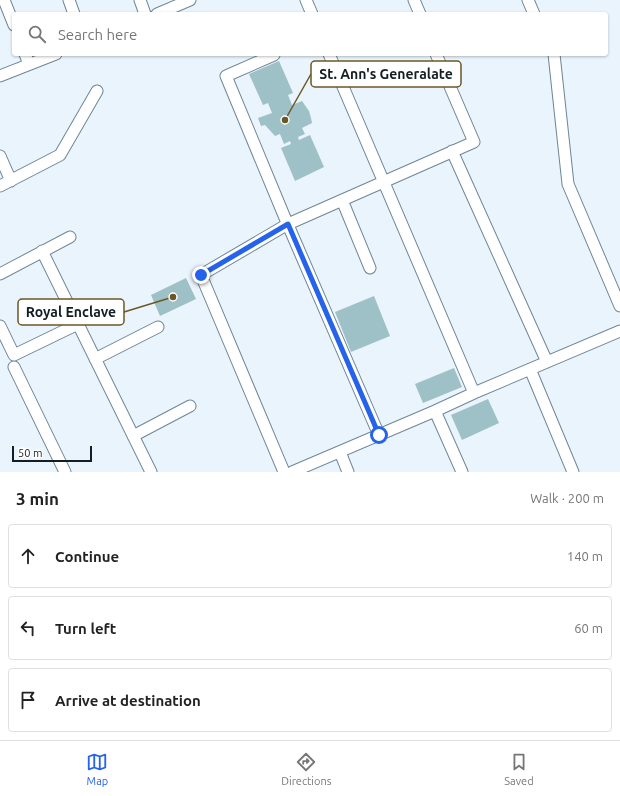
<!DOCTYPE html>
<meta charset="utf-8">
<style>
:root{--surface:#fff;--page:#f6f6f6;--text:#222;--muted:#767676;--line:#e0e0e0;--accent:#2563eb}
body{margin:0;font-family:Ubuntu,sans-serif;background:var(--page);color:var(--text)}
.scale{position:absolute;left:12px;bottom:10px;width:80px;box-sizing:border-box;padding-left:4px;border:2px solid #141d23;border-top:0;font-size:11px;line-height:14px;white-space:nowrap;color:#141d23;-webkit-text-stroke:3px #fff;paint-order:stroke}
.stop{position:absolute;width:12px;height:12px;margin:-9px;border:3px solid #2563eb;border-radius:50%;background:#fff}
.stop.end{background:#2563eb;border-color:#fff;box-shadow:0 1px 4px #0008}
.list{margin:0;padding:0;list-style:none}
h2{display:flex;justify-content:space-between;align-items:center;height:52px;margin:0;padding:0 16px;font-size:17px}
h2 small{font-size:13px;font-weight:400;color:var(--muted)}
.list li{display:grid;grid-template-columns:26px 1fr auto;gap:12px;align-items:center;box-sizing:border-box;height:64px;margin:0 8px 8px;padding:0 8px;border:1px solid var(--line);border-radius:4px}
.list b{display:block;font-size:15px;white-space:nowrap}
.list em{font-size:13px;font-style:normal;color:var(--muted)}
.icon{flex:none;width:22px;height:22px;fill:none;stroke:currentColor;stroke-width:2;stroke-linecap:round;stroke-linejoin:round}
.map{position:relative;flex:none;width:620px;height:472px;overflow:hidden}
.search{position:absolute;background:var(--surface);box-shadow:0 1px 3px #0004;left:12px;right:12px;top:12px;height:44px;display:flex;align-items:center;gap:10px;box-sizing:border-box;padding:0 14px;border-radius:4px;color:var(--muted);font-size:15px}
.sheet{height:268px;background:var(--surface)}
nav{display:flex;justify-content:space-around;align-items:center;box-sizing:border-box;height:56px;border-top:1px solid var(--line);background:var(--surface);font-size:11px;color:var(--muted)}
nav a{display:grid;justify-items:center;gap:2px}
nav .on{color:var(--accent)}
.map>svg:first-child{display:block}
.building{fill:#9ec0c7}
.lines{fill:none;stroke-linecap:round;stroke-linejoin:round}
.minor-casing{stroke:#6f8697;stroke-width:13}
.minor{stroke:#fff;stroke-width:11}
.route{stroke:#2563eb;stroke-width:5}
.leader{fill:none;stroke:#6b5726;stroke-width:1.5}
.callout-dot{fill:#6b5726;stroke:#fff;stroke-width:1.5}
.callout{fill:#fff;stroke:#6b5726;stroke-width:1.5}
.callout-label{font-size:14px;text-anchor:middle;font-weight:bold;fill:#141d23}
</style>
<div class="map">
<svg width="620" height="472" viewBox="0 0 620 472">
<rect width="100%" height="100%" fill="#eaf4fc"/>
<path class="building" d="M 279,61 L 293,93 L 288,95 L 292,105 L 302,101 L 309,111 L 311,118 L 312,123 L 302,128 L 305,134 L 298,137 L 299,140 L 310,135 L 324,167 L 295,181 L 281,148 L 291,144 L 290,141 L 284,144 L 280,134 L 275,136 L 265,125 L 261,126 L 258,118 L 272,113 L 268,103 L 263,105 L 249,74 Z
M 186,278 L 196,299 L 160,316 L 151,295 Z
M 374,296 L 390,336 L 351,352 L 335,312 Z
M 454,368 L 462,387 L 423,403 L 415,384 Z
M 488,399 L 499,423 L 462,440 L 451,415 Z"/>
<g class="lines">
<g class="minor-casing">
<path id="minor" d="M 4,0 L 14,25
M 69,0 L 74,14
M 140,0 L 145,14
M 306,0 L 312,14
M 414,0 L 420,14
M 528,0 L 534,14
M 157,14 L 190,0
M 25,54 L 29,64
M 329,54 L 474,393
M 554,54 L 568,184 L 620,306
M 274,55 L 226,76 L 285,218 L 379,435
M 0,76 L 56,54
M 452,151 L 547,362
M 0,156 L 11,181
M 0,186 L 60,155 L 97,91
M 342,200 L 370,268
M 42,251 L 151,472
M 0,274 L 70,237
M 0,326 L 14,355 L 78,324
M 95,359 L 158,327
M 14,367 L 65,472
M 530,369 L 573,472
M 435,411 L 462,472
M 133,436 L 190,406
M 340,452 L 348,472
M 284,472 L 201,275 L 288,224 L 474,142 L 436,54
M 292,472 L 435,411 L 474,393 L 620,331"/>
</g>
<use href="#minor" class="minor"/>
</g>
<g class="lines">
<path class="route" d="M 201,275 L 288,224 L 379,435"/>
</g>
<path class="leader" d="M285 120L311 74M173 297L124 312"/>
<g class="callout-dot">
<circle cx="285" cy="120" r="4"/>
<circle cx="173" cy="297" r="4"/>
</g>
<g class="callout">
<rect x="311" y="61" width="150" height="26" rx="4"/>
<rect x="18" y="299" width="106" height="26" rx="4"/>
</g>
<g class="callout-label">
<text x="386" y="79">St. Ann's Generalate</text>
<text x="71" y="317">Royal Enclave</text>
</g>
</svg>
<div class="scale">50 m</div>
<div class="stop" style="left:379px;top:435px"></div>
<div class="stop end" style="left:201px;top:275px"></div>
<div class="search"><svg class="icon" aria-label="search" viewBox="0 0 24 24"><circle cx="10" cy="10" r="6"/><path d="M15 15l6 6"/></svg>Search here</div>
</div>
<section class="sheet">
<h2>3 min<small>Walk · 200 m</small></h2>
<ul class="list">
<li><svg class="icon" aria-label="ahead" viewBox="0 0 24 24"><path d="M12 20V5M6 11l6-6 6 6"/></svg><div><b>Continue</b></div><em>140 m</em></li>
<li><svg class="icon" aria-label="left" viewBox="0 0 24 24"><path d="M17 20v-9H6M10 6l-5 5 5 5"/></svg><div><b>Turn left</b></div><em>60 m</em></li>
<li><svg class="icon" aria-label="arrive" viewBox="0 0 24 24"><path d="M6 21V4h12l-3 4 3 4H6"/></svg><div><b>Arrive at destination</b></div></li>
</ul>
</section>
<nav>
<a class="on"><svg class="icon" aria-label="map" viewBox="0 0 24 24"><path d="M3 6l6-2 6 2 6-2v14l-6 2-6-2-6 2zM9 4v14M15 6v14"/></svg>Map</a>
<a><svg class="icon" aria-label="directions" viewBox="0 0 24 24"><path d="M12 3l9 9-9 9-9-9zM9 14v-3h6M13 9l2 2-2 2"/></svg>Directions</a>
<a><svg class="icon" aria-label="saved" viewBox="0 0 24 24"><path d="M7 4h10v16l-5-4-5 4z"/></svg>Saved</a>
</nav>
